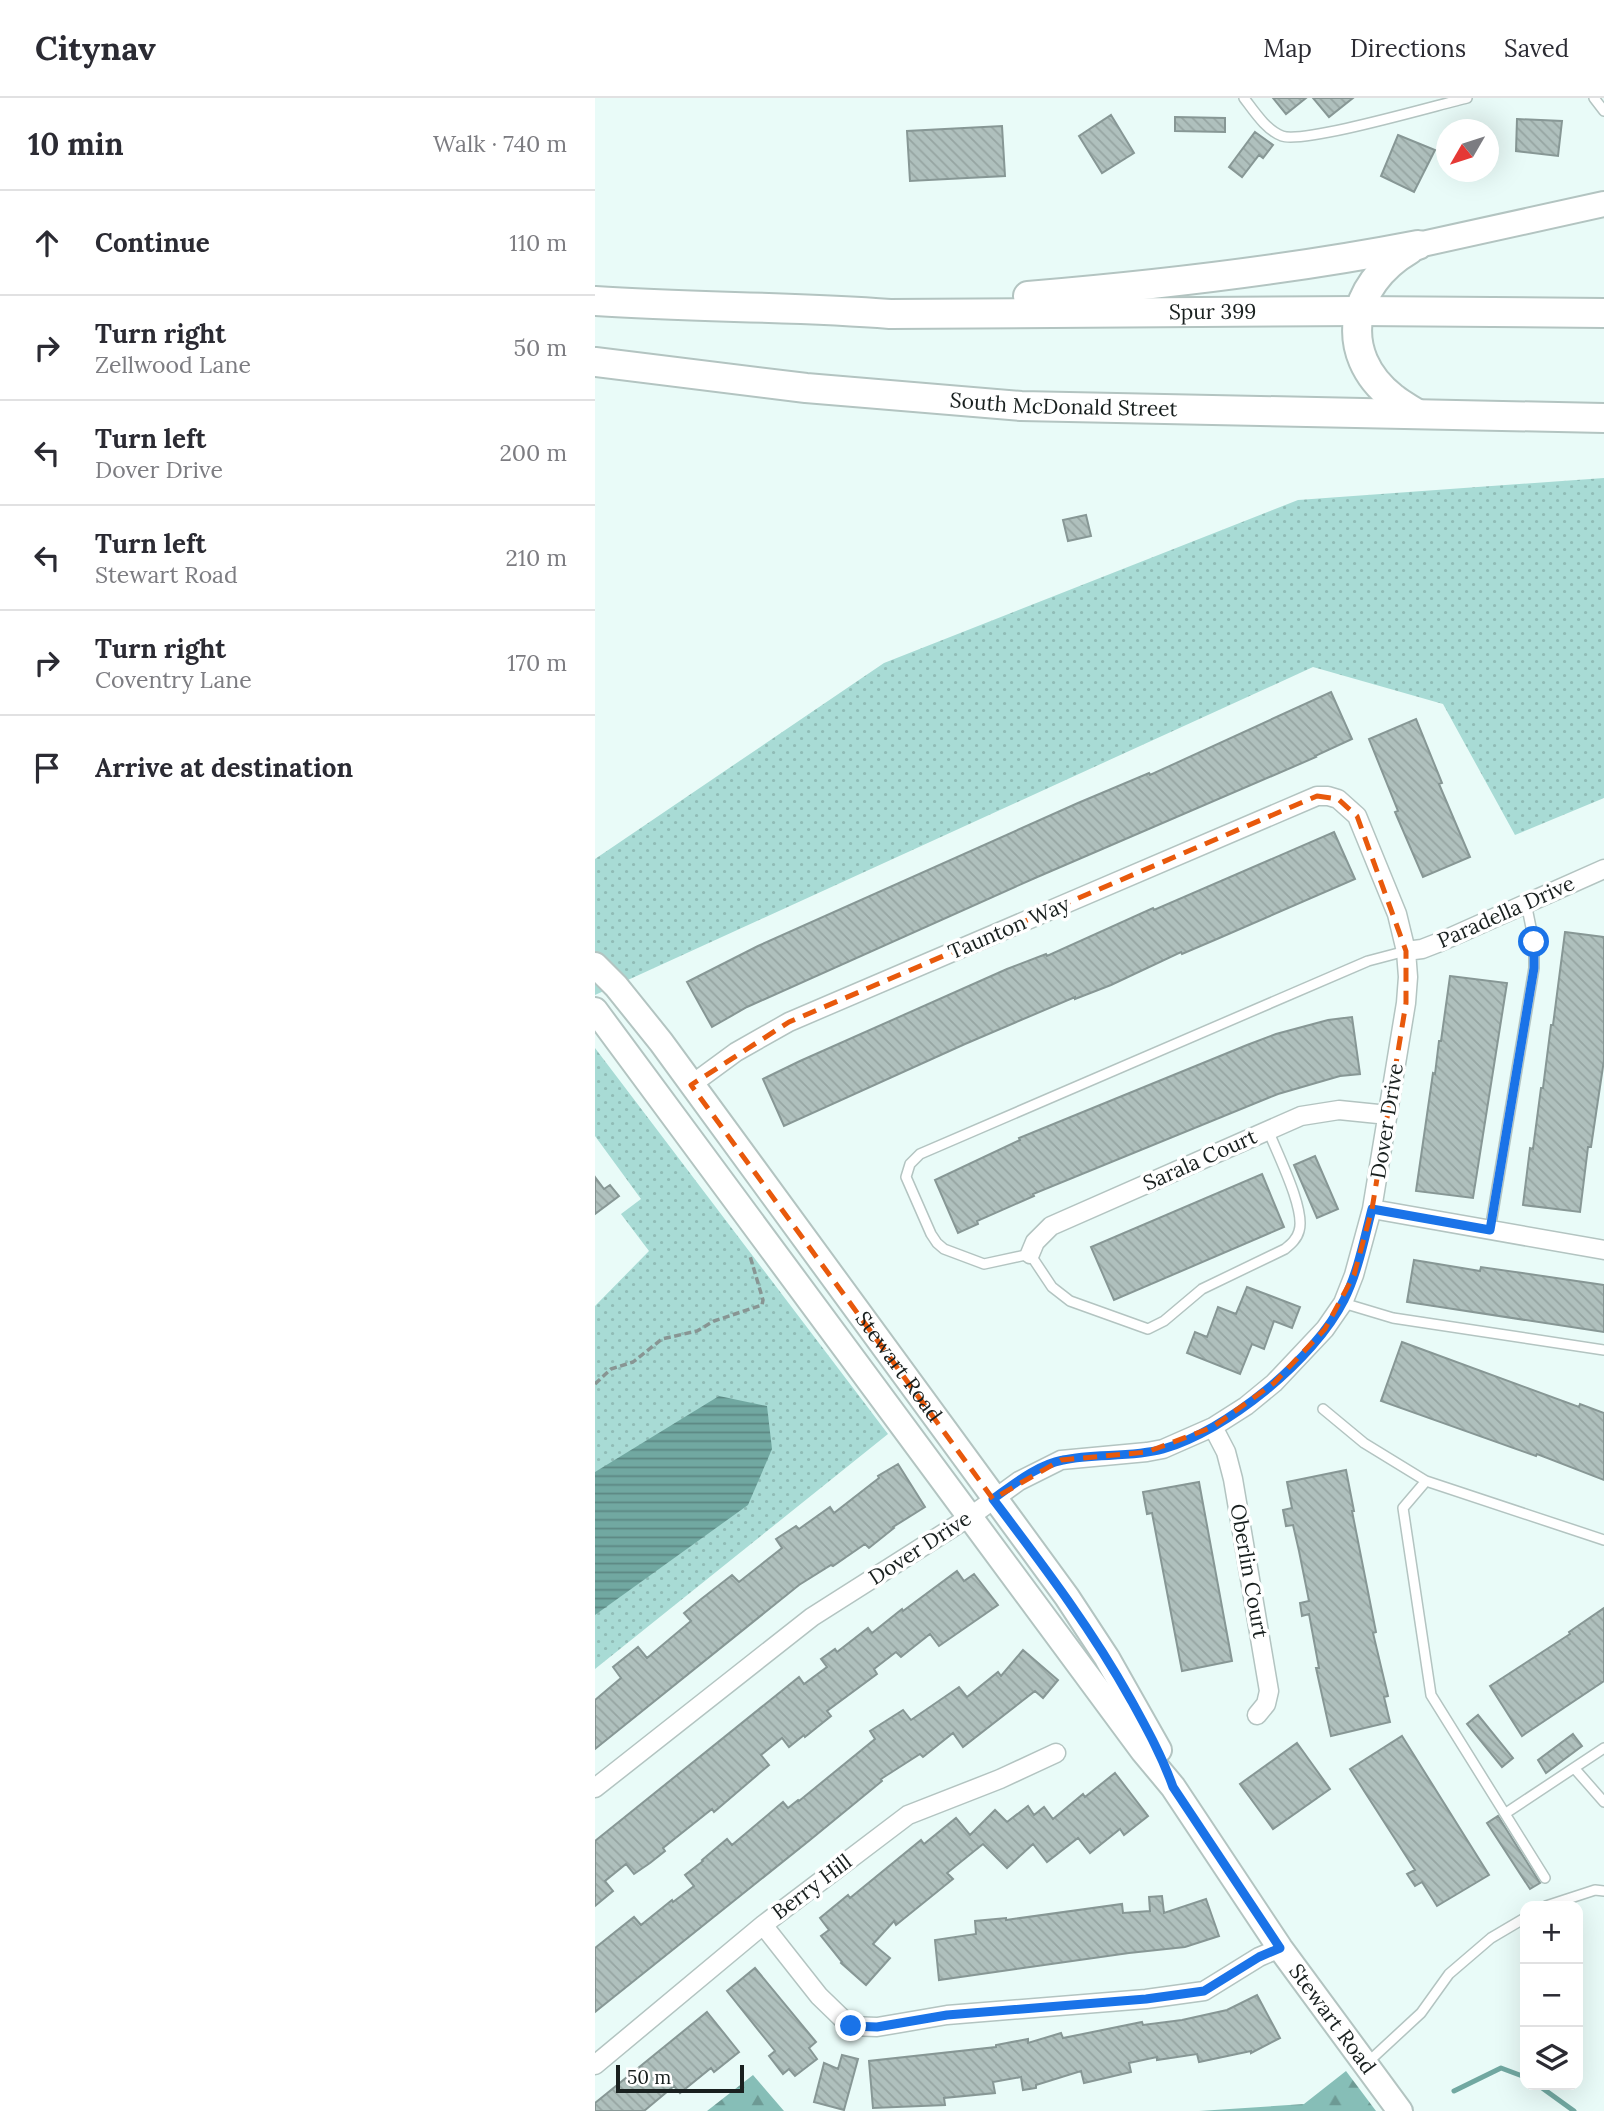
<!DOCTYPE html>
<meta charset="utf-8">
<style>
:root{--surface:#fff;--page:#f2f2f3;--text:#2b2b33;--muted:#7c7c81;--line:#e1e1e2}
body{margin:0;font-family:Lora,serif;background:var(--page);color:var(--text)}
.controls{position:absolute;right:21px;bottom:21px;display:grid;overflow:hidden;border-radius:14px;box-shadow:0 7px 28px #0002}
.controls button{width:63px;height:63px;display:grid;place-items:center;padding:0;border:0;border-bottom:2px solid var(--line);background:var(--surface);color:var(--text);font:35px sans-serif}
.compass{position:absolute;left:841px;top:21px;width:63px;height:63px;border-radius:50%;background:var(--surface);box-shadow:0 7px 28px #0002;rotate:231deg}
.scale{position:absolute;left:21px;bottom:18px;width:128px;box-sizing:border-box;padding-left:7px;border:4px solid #19201f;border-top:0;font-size:19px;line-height:24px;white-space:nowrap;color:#19201f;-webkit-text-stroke:5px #fff;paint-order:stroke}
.stop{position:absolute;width:21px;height:21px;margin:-16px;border:5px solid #1a73e8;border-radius:50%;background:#fff}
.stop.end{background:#1a73e8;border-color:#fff;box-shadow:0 2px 7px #0008}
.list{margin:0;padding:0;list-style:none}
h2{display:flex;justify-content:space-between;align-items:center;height:91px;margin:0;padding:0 28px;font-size:30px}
h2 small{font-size:23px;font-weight:400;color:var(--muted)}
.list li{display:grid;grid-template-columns:46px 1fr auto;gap:21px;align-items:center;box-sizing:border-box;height:105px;padding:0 28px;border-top:2px solid var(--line)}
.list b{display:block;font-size:26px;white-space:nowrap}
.list p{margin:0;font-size:23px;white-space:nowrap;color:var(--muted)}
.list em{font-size:23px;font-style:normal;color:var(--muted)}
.icon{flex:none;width:38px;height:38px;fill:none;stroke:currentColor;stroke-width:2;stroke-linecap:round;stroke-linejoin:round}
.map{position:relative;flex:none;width:1009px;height:2013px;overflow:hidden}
header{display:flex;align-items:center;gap:42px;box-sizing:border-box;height:98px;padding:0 35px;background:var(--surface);border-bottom:2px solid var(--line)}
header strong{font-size:33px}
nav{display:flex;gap:38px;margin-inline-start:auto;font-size:24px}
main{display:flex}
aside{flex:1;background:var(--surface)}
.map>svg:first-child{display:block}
.grass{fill:url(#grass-dots)}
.forest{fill:url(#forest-firs)}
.water{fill:url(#water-rules)}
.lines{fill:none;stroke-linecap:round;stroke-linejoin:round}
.stream{stroke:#71a8a1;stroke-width:5}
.building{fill:url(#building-back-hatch);stroke:#879795;stroke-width:2}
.lane-casing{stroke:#b3c4c1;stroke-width:12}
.street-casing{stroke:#b3c4c1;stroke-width:21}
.secondary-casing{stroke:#b3c4c1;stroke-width:28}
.primary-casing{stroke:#b3c4c1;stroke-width:32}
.path{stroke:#889593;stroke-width:3.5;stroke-dasharray:7 3.5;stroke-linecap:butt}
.lane{stroke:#fff;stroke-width:9}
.street{stroke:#fff;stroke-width:18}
.secondary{stroke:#fff;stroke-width:24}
.primary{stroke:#fff;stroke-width:28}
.route{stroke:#1a73e8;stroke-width:9}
.marked{fill:none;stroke:#e8590c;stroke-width:5;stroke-dasharray:14 9;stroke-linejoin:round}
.labels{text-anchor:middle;stroke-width:7;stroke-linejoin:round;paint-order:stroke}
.street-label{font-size:21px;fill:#19201f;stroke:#fff}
</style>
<header>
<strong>Citynav</strong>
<nav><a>Map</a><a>Directions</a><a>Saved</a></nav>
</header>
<main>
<aside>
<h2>10 min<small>Walk · 740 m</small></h2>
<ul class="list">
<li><svg class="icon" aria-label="ahead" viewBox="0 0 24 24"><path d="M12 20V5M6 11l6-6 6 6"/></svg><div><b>Continue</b></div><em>110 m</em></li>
<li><svg class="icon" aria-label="right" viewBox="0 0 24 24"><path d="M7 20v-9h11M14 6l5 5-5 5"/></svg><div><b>Turn right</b><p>Zellwood Lane</p></div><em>50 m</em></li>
<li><svg class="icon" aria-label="left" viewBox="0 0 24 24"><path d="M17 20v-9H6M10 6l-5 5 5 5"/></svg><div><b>Turn left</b><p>Dover Drive</p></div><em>200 m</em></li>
<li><svg class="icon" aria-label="left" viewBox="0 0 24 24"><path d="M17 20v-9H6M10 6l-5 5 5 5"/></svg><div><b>Turn left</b><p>Stewart Road</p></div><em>210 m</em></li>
<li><svg class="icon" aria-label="right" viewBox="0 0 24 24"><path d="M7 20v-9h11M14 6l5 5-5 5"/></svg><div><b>Turn right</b><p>Coventry Lane</p></div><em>170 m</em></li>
<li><svg class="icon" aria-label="arrive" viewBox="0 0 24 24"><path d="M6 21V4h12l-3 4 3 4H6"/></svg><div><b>Arrive at destination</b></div></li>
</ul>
</aside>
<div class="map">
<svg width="1009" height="2013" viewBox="0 0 1009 2013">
<defs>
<pattern id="grass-dots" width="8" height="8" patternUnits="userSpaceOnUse" patternTransform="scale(1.75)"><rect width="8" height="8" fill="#a8dbd5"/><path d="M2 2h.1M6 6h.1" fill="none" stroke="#90bcb6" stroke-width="1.8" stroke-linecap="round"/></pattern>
<pattern id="forest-firs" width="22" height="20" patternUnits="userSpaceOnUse" patternTransform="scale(1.75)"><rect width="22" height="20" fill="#86beb7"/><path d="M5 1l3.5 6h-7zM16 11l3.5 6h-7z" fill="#6d9a94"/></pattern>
<pattern id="water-rules" width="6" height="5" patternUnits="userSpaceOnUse" patternTransform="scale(1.75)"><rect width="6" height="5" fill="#71a8a1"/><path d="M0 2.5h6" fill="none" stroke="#5c8883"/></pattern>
<pattern id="building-back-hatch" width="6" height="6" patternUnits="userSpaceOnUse" patternTransform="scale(1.75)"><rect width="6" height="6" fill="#afc0bd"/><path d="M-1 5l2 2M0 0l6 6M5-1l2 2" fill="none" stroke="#96a5a2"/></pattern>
</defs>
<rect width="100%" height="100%" fill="#e9fbf8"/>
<path class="grass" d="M 1009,380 L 1009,700 L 920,737 L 848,606 L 718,569 L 0,897 L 0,761 L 289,565 L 703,402 Z
M 0,950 L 293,1336 L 0,1571 L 0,1208 L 54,1153 L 26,1116 L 46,1101 L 0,1038 Z"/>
<path class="forest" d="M 751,1973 L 781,2013 L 604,2013 L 709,2006 Z
M 158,1977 L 189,2013 L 112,2013 Z"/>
<path class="water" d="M 124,1298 L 172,1308 L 177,1351 L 153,1407 L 0,1517 L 0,1374 Z"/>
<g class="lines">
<path class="stream" d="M 943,1987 L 979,2013
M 859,1993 L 906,1970 L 930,1979"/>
</g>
<path class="building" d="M 678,0 L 711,0 L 691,16 Z
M 718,0 L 758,0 L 734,19 Z
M 516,17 L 539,55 L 507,75 L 484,38 Z
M 580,19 L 630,20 L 630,34 L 580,33 Z
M 922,21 L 967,23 L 963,58 L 921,53 Z
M 407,28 L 410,78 L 315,83 L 312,33 Z
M 660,34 L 678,47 L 668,60 L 664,57 L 647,79 L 634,69 Z
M 803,37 L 840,52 L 819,94 L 786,78 Z
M 491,417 L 496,438 L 473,443 L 468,422 Z
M 736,594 L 757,641 L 720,658 L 721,659 L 440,780 L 152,909 L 117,929 L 92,884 L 163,848 L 483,705 L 554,675 L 555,677 Z
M 821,621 L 847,685 L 844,686 L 875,759 L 828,779 L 800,714 L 803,713 L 774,641 Z
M 739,734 L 760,781 L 622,841 L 587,856 L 586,854 L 516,887 L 480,901 L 480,899 L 370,946 L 189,1028 L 168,981 L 205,963 L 412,871 L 451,856 L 452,858 L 558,810 L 559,812 Z
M 970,834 L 1009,839 L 1009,962 L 996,1049 L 993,1049 L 985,1114 L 928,1107 L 935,1050 L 938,1051 L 946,990 L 948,990 L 956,927 L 958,927 Z
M 855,878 L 912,885 L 878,1100 L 821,1093 L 838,975 L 840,976 L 844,943 L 846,943 Z
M 757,919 L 765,976 L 745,978 L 683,996 L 438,1096 L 439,1098 L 382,1123 L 383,1126 L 363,1135 L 340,1082 L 425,1042 L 424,1040 L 652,947 L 681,936 L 733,922 Z
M 720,1058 L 743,1111 L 722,1120 L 699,1067 Z
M 667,1076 L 689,1129 L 519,1202 L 496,1149 Z
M 0,1079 L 9,1091 L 15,1087 L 24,1098 L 0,1116 Z
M 819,1162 L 885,1173 L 886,1169 L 1009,1187 L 1009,1234 L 812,1204 Z
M 652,1189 L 705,1209 L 697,1230 L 679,1223 L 669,1251 L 657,1246 L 645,1276 L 592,1255 L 600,1234 L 612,1239 L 623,1209 L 641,1216 Z
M 807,1244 L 984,1309 L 985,1306 L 1009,1315 L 1009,1382 L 942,1356 L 941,1358 L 786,1303 Z
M 303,1366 L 330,1409 L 298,1429 L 299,1430 L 274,1450 L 270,1446 L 238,1468 L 236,1467 L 204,1487 L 0,1651 L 0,1602 L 26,1580 L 18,1569 L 43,1549 L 52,1560 L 96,1523 L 89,1515 L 105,1502 L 137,1477 L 144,1484 L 187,1450 L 181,1441 L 201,1428 L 204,1431 L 235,1409 L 239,1415 L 284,1380 L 283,1378 Z
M 751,1372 L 759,1413 L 757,1413 L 781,1534 L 778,1535 L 793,1598 L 789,1599 L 795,1624 L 736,1638 L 721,1570 L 724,1570 L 714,1516 L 707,1518 L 705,1505 L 714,1503 L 704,1453 L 698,1427 L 691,1428 L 688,1412 L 697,1410 L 692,1384 Z
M 604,1384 L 637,1563 L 587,1573 L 557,1415 L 552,1416 L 548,1394 Z
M 362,1473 L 369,1483 L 379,1476 L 403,1507 L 344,1548 L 335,1536 L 306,1559 L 301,1554 L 279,1571 L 282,1576 L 232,1613 L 236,1618 L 210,1639 L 209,1637 L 194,1649 L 187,1640 L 166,1657 L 174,1667 L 119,1714 L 117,1711 L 68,1750 L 70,1753 L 55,1765 L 39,1776 L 31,1766 L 10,1783 L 18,1793 L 0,1808 L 0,1743 L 204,1579 L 209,1586 L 232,1569 L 226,1561 L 240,1551 L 242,1554 L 273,1530 L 277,1535 L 307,1511 L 308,1513 Z
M 1009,1510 L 1009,1583 L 927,1638 L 895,1588 L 975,1536 L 974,1534 Z
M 428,1552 L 463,1582 L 448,1600 L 440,1593 L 368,1649 L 358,1635 L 328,1659 L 325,1656 L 286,1681 L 287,1683 L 215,1742 L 0,1914 L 0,1850 L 39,1819 L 46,1827 L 77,1802 L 78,1804 L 99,1788 L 90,1777 L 108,1763 L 107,1762 L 132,1741 L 137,1747 L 188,1704 L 193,1710 L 203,1702 L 204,1703 L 280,1641 L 275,1633 L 308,1612 L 316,1622 L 364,1589 L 372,1599 L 403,1574 L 406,1578 Z
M 883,1617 L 918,1660 L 907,1669 L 872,1626 Z
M 978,1636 L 987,1648 L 951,1675 L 943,1662 Z
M 807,1638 L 894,1777 L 842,1808 L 827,1784 L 820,1788 L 812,1776 L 820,1772 L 755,1671 Z
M 702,1645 L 735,1691 L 678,1731 L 645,1686 Z
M 520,1675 L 553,1718 L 529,1737 L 525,1731 L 495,1755 L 483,1740 L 452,1764 L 438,1746 L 412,1770 L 388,1746 L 352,1775 L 358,1781 L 301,1827 L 299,1823 L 278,1846 L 295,1860 L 271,1887 L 246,1865 L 247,1864 L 226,1838 L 234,1832 L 225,1820 L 253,1797 L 255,1800 L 326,1742 L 329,1746 L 361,1720 L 375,1737 L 400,1712 L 412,1724 L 433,1708 L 439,1717 L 449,1709 L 458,1721 L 488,1696 L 490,1699 Z
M 903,1718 L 945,1785 L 935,1791 L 892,1725 Z
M 567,1798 L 569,1815 L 611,1801 L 624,1838 L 590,1849 L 534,1855 L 344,1882 L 340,1842 L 381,1836 L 380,1823 L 411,1820 L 411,1822 L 527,1806 L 528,1815 L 555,1813 L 554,1799 Z
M 160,1870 L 221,1944 L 214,1950 L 222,1961 L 200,1978 L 194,1971 L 188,1976 L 174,1958 L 180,1953 L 132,1893 Z
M 662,1897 L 685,1940 L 656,1955 L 656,1953 L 604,1964 L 602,1956 L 562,1962 L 562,1959 L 534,1965 L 536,1974 L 489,1985 L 486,1973 L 441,1987 L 441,1990 L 428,1992 L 426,1979 L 398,1984 L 400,1995 L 349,2000 L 350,2007 L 278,2010 L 274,1963 L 401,1949 L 401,1947 L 433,1941 L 433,1945 L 466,1935 L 468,1940 L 547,1924 L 548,1927 L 587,1922 L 632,1912 Z
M 112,1914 L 144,1954 L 119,1974 L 116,1970 L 85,1995 L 79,1988 L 49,2013 L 0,2013 L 0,2005 Z
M 247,1957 L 263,1961 L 249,2012 L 219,2004 L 229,1965 L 243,1971 Z"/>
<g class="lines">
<g class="lane-casing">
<path id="lane" d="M 649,0 C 659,13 671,32 687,38 C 709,46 842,7 872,0
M 999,0 L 1009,13
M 673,1032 C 682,1055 711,1112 704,1133 C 702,1141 696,1146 690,1151 L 607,1191 L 569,1223 L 553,1231 L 475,1203 L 457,1189 L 435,1156 L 389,1166 L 349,1151 L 342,1145 L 336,1136 L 311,1079 L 315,1066 L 325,1056 L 773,863 L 811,853
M 895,1132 L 939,870 L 939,844 L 931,805
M 748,1205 L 798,1220 L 1009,1252
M 728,1311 L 769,1345 L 831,1383 L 1009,1442
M 831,1383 L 808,1410 L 836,1597 L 950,1780
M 980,1671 L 1009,1704
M 911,1715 L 1009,1650
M 951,1808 L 1000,1792 L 1009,1793
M 772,1965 L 826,1915 L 854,1876 L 896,1840 L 930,1820"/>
</g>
<g class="street-casing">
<path id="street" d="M 811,853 L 827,851 L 845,844 L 1009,771
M 777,1111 L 1009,1152
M 435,1156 L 440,1144 L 456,1128 L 706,1018 L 744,1012 L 793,1017
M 618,1329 L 631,1354 L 638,1381 L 674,1593 L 671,1606 L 662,1617
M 0,1690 L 217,1519 L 376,1418 L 424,1383 L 466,1362 L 552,1354 L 568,1351 L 618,1329 L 651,1308 L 679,1285 L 730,1231 L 748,1205 L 759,1177 L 777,1111 L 811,905 L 813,879 L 811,853 L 802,816 L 762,718 L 743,701 L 733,698 L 722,698 L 194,924 L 141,954 L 96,987
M 168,1827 L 224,1898 L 255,1928 L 282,1929 L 352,1917 L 551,1901 L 609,1893 L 664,1859 L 685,1850
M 0,1967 L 168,1827 L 313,1717 L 405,1681 L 461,1655"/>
</g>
<g class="secondary-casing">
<g id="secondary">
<path d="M 823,147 L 1009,106"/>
<path id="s1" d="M 0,867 L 21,888 L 66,944 L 472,1499 L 512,1560 L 564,1652"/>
<path id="s2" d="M 0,912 L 548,1653 L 578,1689 L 685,1850 L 805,2013"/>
</g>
</g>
<g class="primary-casing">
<g id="primary">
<path d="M 814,152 C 756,186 741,255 798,300 C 805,306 813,310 821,315"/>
<path d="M 433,198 C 564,187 694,172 823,147"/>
<path id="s3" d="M 0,203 C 98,210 196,208 295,216 L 764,213 L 1009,215"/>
<path id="s4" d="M 0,264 L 211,290 L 426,308 L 1009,320"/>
</g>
</g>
<path class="path" d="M 0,1286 L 16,1271 L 38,1264 L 67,1241 L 102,1233 L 119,1223 L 167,1207 L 168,1202 L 155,1158"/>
<use href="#lane" class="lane"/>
<use href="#street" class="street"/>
<use href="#secondary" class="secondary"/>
<use href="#primary" class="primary"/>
</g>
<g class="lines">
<path class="route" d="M 256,1928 L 282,1929 L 352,1917 L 551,1901 L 609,1893 L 664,1859 L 685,1850 L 578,1689 C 567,1658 552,1631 536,1602 C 496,1530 447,1466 398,1401 C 419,1386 442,1367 468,1362 C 500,1355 535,1360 568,1351 C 631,1333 719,1262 749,1202 C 763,1174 769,1142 777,1111 L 895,1132 L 939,870 L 939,844"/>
</g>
<path class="marked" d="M 722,698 L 743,701 L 762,718 L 811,853 L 811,905 L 777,1111 L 759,1177 L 730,1231 L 679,1285 L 618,1329 L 552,1354 L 466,1362 L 398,1401 L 96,987 L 194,924 Z"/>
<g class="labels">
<g class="street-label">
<text dy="7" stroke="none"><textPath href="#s3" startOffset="618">Spur 399</textPath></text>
<text dy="7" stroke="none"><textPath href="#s4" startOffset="471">South McDonald Street</textPath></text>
<text transform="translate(911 814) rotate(-24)" y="7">Paradella Drive</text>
<text transform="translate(414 830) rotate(-23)" y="7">Taunton Way</text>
<text transform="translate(792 1023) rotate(-81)" y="7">Dover Drive</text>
<text transform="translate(605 1062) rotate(-24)" y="7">Sarala Court</text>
<text dy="7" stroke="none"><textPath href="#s1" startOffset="504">Stewart Road</textPath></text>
<text transform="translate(325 1450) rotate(-33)" y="7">Dover Drive</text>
<text transform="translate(654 1473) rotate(80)" y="7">Oberlin Court</text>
<text transform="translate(217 1789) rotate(-37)" y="7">Berry Hill</text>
<text dy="7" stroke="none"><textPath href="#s2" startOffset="1250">Stewart Road</textPath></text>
</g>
</g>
</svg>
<div class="controls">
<button>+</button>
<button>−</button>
<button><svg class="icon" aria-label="layers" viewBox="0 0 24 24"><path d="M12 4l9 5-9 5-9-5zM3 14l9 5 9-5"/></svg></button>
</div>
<svg class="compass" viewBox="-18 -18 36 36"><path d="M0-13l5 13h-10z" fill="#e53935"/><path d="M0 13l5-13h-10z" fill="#7c7c81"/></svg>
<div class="scale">50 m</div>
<div class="stop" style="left:939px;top:844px"></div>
<div class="stop end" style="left:256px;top:1928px"></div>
</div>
</main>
